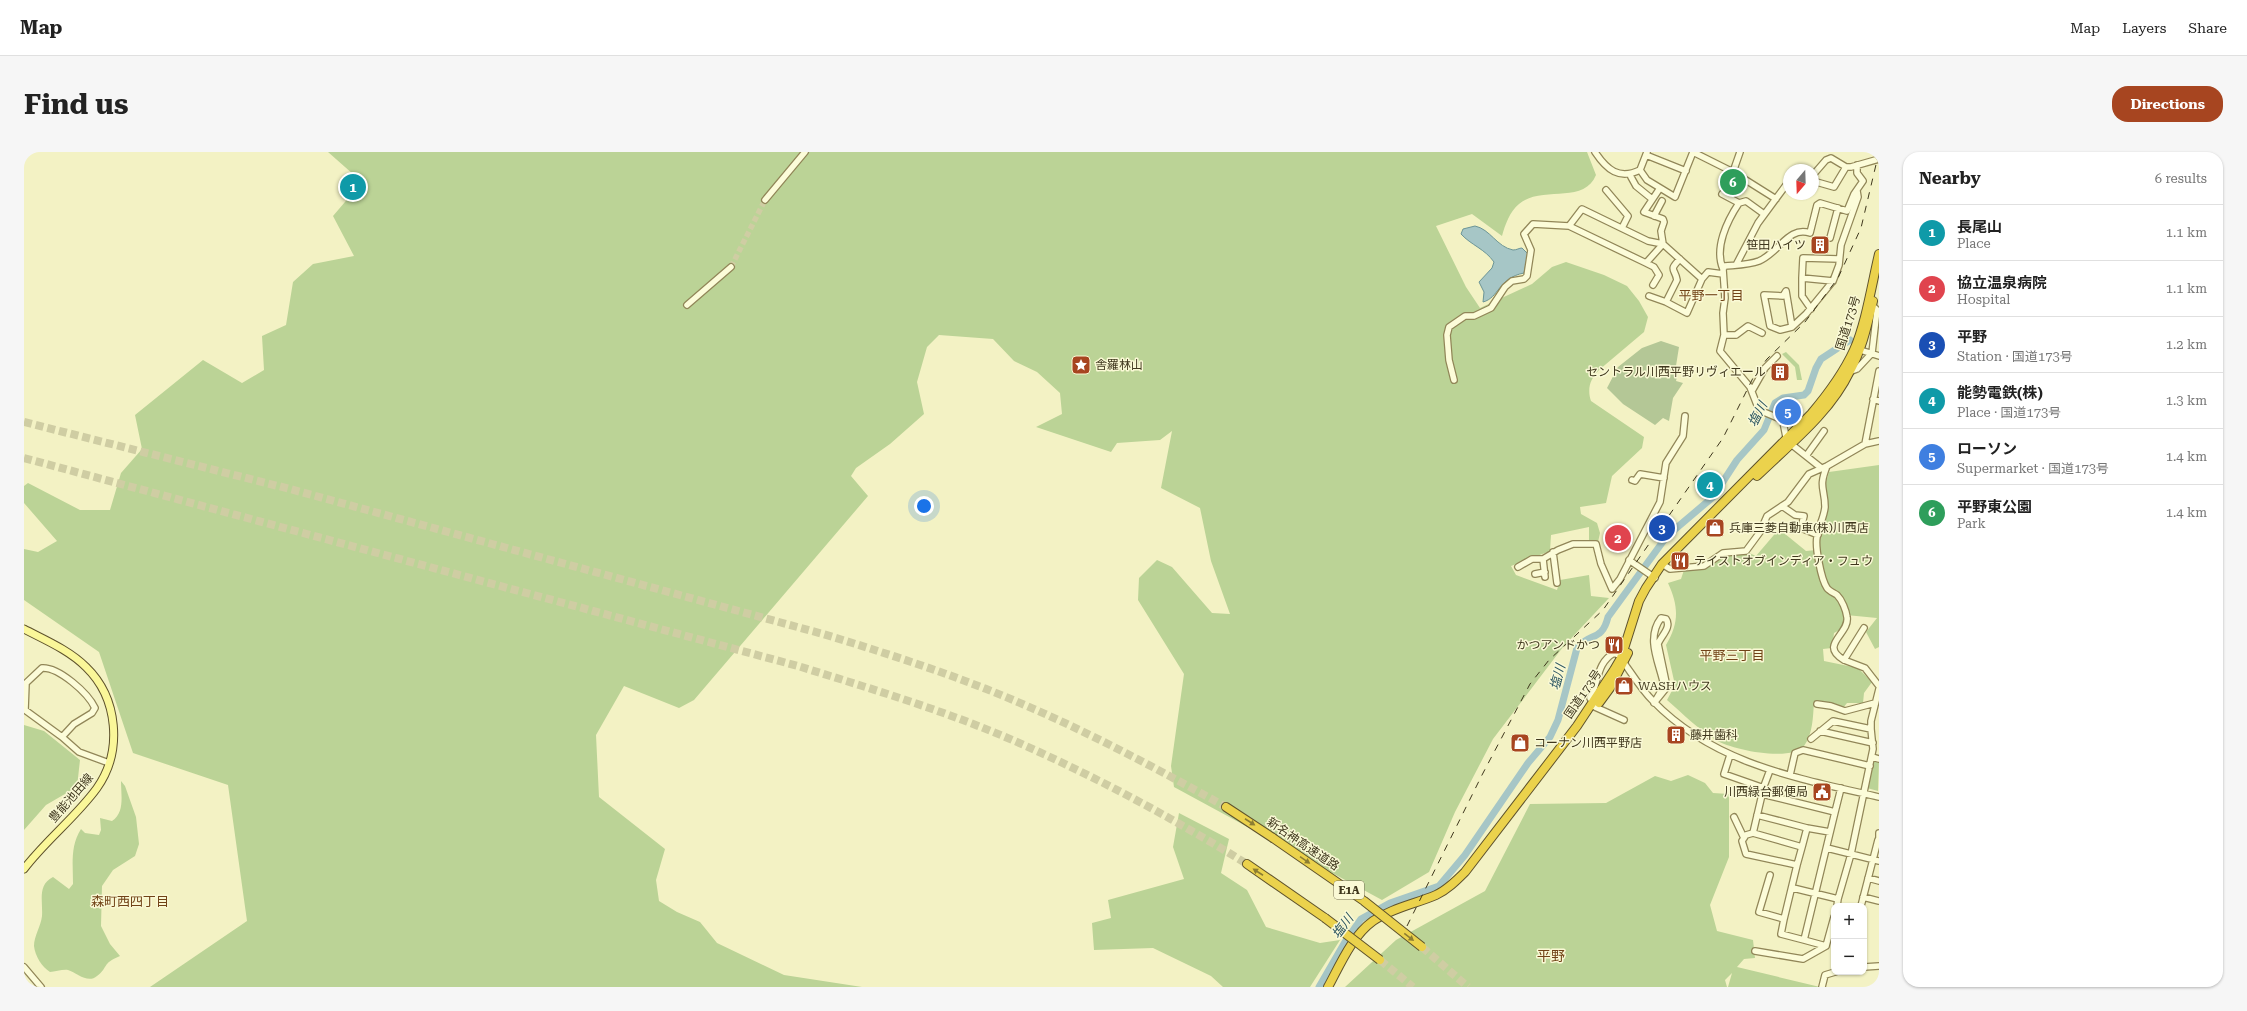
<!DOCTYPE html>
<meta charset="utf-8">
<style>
:root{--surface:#fff;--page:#f6f6f6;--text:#222;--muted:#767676;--line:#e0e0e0;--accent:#a74520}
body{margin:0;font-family:"Roboto Serif","Noto Sans JP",serif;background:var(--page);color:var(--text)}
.controls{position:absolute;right:12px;bottom:12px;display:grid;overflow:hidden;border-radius:8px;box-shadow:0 1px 3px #0004}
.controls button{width:36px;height:36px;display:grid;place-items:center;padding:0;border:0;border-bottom:1px solid var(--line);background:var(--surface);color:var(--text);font:20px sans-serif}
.compass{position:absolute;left:1759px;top:12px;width:36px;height:36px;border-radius:50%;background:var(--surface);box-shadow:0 1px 3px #0004;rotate:199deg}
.you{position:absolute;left:900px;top:354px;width:14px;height:14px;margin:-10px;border:3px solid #fff;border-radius:50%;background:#1a73e8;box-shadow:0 0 0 6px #1a73e833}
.badge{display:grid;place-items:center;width:26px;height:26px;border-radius:50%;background:var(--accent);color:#fff;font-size:13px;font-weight:700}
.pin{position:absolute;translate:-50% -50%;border:2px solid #fff;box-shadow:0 1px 4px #0006}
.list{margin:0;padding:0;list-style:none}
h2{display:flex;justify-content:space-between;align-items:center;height:52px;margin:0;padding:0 16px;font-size:17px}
h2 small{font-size:13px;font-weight:400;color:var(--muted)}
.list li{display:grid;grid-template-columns:26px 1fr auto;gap:12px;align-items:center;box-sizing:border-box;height:56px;padding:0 16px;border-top:1px solid var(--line)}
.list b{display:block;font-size:15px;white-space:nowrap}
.list p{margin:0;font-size:13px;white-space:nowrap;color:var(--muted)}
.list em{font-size:13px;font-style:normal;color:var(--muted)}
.map{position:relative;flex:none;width:1855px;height:835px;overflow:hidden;border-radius:16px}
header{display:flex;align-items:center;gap:24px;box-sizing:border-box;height:56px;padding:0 20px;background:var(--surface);border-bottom:1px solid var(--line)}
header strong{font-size:19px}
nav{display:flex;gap:22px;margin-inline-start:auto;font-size:14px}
.intro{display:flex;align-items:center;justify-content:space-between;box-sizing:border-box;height:96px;padding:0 24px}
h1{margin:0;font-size:28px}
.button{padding:10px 18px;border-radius:16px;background:var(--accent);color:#fff;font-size:14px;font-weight:700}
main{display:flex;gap:24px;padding:0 24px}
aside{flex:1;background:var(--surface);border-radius:16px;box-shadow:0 1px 3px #0004}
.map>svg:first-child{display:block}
.green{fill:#bbd396}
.cemetery{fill:#b4c796}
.water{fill:#a6c6c6;stroke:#6c9596}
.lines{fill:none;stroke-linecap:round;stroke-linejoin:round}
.river{stroke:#a6c6c6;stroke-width:7}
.minor-tunnel{stroke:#cfcda3;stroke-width:5.5;stroke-dasharray:5.5 3;stroke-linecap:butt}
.highway-tunnel{stroke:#cfcda3;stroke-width:8;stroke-dasharray:8 4;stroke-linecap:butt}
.minor-casing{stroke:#918658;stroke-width:8}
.major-casing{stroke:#5e522c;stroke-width:9}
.highway-casing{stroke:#5e522c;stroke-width:10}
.minor{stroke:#fcfcd9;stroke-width:5.5}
.major{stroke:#faf799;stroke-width:7}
.highway{stroke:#ebd24c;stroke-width:8}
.rail{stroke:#3f371d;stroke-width:1;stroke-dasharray:7 7;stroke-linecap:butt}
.highway-bridge-casing{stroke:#5e522c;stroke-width:10;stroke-linecap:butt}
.highway-bridge{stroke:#ebd24c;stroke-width:8}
.oneway{fill:#8c7d32}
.labels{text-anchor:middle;stroke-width:3;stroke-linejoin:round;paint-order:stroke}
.shield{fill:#faf9d5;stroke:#777154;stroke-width:1}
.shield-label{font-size:11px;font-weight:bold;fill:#3f371d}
.poi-label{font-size:12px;fill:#3f371d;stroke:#faf9d5;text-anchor:start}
.street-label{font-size:12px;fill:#3f371d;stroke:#faf9d5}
.neighbourhood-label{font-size:13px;fill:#714317;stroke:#faf9d5}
.water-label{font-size:13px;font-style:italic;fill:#2b5561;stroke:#faf9d5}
.quarter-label{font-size:14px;fill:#714317;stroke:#faf9d5}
</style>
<header>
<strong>Map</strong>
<nav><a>Map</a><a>Layers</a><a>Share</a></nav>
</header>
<div class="intro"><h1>Find us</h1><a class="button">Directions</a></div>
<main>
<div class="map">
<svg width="1855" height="835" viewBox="0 0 1855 835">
<rect width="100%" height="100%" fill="#f3f2c4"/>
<path class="green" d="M 304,0 L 1563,0 L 1572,23 C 1560,53 1517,33 1495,52 C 1486,59 1481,73 1478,84 L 1448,62 L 1412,74 L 1442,135 L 1456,156 L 1508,132 L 1528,115 L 1542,110 L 1580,123 L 1603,134 L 1615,149 L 1624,165 L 1620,180 L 1575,218 C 1566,227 1563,237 1567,249 L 1620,285 L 1618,296 L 1588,324 L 1582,351 L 1556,355 L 1557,362 L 1573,371 L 1576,381 L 1574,390 L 1565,389 L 1565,375 L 1527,383 L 1526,399 L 1487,414 L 1492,423 L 1533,438 L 1536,428 L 1565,423 L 1567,444 L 1585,446 L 1539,495 L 1469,587 L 1431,660 L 1405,720 L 1358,748 L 1150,635 L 1147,614 L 1160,522 L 1114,448 L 1115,426 L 1133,408 L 1148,415 L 1188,461 L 1206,462 L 1187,409 L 1176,356 L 1137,336 L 1148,279 L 1136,288 L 1093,291 L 1087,300 L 1012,275 L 1038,262 L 1036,241 L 1013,220 L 990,209 L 969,187 L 915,183 L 903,195 L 893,230 L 900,262 L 866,292 L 832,316 L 827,324 L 844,344 L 670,548 L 655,556 L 600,534 L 572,583 L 575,645 L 641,697 L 632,728 L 635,749 L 653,760 L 676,770 L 693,791 L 760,823 L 838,835 L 126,835 L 223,769 L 204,633 L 109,601 L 75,500 L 0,448 L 0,397 L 14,400 L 33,389 L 0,351 L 0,334 L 4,331 L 56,358 L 86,358 L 97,321 L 118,297 L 111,263 L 179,208 L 218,231 L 240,218 L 238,184 L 262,173 L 269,130 L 289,112 L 330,104 L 309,64 L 338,30 Z
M 1709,20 L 1716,25 L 1709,39 L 1702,35 Z
M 1762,200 L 1775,213 L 1778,228 L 1773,228 L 1771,215 L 1758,202 Z
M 1855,313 L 1855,495 L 1851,497 L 1842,480 L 1853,466 L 1822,463 L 1819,476 L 1810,481 L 1808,496 L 1799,497 L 1800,509 L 1834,516 L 1848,530 L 1840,541 L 1839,551 L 1823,551 L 1819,556 L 1790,550 C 1789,564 1789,582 1780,594 C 1767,610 1708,598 1692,588 C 1674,577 1659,562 1643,548 L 1651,533 L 1642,493 C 1655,471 1655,455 1644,431 L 1657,427 L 1660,418 L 1680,418 L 1701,404 L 1723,400 L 1732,404 L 1755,377 L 1782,399 L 1792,398 L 1803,360 L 1800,337 L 1805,320 Z
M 0,573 L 20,579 L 56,608 L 53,635 L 22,653 L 0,678 Z
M 1850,608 L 1855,610 L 1854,639 L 1843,636 Z
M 1664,623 L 1681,631 L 1689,641 L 1705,642 L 1705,705 L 1686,753 L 1693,779 L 1729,788 L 1731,806 L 1720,807 L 1713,815 L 1796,835 L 1704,835 L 1708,821 L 1701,828 L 1703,835 L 1321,835 L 1372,788 L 1461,739 L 1506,652 L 1582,651 L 1631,624 L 1647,629 Z
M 97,629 L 101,634 L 112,665 L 115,692 L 111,704 L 89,718 L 78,734 L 77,774 L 86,792 L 96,804 C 77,812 85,815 73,824 C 64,832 53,821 44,818 C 39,817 31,820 26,820 C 18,815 11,804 10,794 C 10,784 17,774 18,764 C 19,749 13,733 29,725 L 45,737 L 49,732 C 49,713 46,694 57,677 L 61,681 L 75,683 L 77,678 L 76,666 L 88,669 C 101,660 97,644 97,629 Z
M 1155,661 L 1205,687 L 1197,721 L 1223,738 L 1242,775 L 1296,791 L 1316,788 L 1286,835 L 1199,835 L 1187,824 L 1129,796 L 1070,798 L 1068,771 L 1087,766 L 1084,748 L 1160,727 L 1149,695 Z"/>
<path class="cemetery" d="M 1637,189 L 1655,195 L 1651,220 L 1654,221 L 1652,229 L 1659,231 L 1649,246 L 1645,269 L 1639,266 L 1631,273 L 1599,252 L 1583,236 L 1594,215 L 1618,196 Z"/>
<path class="water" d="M 1451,74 C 1466,77 1473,95 1489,98 C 1493,98 1495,96 1498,96 L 1504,102 L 1500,121 C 1474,126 1475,146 1459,150 L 1460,140 L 1455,130 L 1468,116 L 1470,110 C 1461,97 1447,93 1437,82 L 1439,77 Z"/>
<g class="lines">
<path class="river" d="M 1295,835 L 1321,790 L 1337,767 L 1366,751 L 1415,734 L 1441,703 L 1504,611 L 1526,585 L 1534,568 L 1553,496 C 1566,480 1578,490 1584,465 L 1643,384 L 1689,345 L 1713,308 L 1740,278 L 1751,251 L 1759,246 L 1780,243 L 1784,239 L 1792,216 L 1797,207 L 1826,188"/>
<path class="minor-tunnel" d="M 707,115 L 741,48"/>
<path class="highway-tunnel" d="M 0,270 L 266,337 L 799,482 C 852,498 905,515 957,535 C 1042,568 1123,611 1202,655
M 0,306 L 774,514 C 851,538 929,561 1002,594 C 1078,628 1152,668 1223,712
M 1398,795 L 1444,835
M 1356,808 L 1389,835"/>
<g class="minor-casing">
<path id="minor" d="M 1571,0 C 1583,18 1595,28 1616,18 L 1623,0
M 1669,0 L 1709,20 L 1752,47
M 1622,3 L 1662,19
M 1616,18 L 1623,28 L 1651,45 L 1669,0
M 1709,20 L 1716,0
M 1789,23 L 1802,8 L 1807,6 L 1822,15 L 1827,15 L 1855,7
M 1607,25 L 1612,34 L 1628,47
M 1789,29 L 1810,35 L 1822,15
M 1636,36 L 1620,60 L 1639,67 L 1640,70 L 1637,79 L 1639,92
M 1582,38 L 1604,64 L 1598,76
M 1698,42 L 1715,51
M 741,48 L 781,0
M 1630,64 L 1638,49
M 1545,74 L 1558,57 L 1624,89 L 1639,92 L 1678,127 L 1684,120 L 1699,122
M 1806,86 L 1814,56
M 1622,111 L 1630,115 L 1635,123 L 1629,133
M 1712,113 L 1734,71 L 1765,29
M 1699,117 C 1690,96 1703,69 1715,51 L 1722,49 L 1740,62
M 1778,126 L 1778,144 L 1787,157
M 1809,129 L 1778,126 L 1779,106 L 1815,107
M 1625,144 L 1642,150 L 1663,161 L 1678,127
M 1642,150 L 1653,128 C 1651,116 1644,119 1656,107
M 663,153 L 707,115
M 1768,175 L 1762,139 L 1759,144 L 1740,143 L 1746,174 L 1756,178 L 1768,175 L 1782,162 L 1809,129 L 1815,113 L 1817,93 L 1834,45 L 1833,39
M 1700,183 L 1712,183 L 1724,174 L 1738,181
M 1833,197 L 1855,204
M 1825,220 L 1833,217 L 1848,201 L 1853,158 L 1847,152
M 1430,228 L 1425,208 L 1423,183 L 1425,175 L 1441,164 L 1450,164 L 1467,156 L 1481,135 L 1488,129 L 1500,127 L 1503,124 L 1507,98 L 1500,82 L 1509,72 L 1545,74 L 1622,111 L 1639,92
M 1728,239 L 1741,216 L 1753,204
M 1849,247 L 1855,249
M 1841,292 L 1855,219
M 1782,304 L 1800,279
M 1803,314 C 1794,336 1801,336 1801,355 C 1800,366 1794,375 1793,385 C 1791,395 1797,427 1803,436 C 1805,439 1810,441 1813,443 C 1818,448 1822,458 1823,465 C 1826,482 1794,493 1820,508
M 1796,315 L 1767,292 L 1762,285 L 1759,270 L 1754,266 L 1735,258 L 1726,235 L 1696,199 L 1700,183 L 1699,161 L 1701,146 L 1699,117 L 1701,114 C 1712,113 1725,113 1735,109 C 1756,100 1764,74 1786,81 L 1793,53 L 1796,51 L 1823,59 L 1830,42 L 1839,29 L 1833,21 L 1833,13
M 1608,328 L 1611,329 L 1616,322 L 1640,326
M 1758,354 L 1771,363 L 1780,364 L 1777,376 L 1794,383
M 1529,400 L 1533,431
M 1519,407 L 1521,425
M 1605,408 L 1631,426
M 1638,412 L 1646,417 L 1680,414 L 1699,401 L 1722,399 L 1736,380 L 1743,364 L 1764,350 L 1785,322 L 1803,314 L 1841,292 L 1855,289
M 1494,415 L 1508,407 L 1519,407 L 1534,398 L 1549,392 L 1572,392 L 1577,412 L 1588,437 L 1596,427 L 1636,350 L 1642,311 L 1659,284 L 1661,264
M 1511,422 L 1521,420
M 1637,466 L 1642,467 C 1648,475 1637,484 1634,492 L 1643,535 L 1630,551 L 1640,534 C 1636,512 1621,487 1637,466 Z
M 1840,476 L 1820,508 L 1841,516 L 1855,534
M 1598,508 C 1608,522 1617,537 1629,549 C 1690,612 1773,626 1855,645
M 1569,550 L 1566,546 C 1575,531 1572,511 1590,501 L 1597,504
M 1793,552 L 1807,554 L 1821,559 L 1851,551
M 1571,555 L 1600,568
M 1847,577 L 1847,569 L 1855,537
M 1796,579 L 1849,591
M 38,585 L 50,572 L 68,561 L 71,556 C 64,541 35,515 18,516 L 2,531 L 1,558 L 38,585 L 55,600 L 85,611
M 1787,587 L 1809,569 L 1847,577 L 1849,597 L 1827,702 L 1814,747
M 1706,603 L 1700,622 L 1740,636
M 1848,605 L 1855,607
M 1766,623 L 1771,601 L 1779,598 L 1846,614
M 1738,642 L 1811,660 L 1817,636
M 1733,663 L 1783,676 L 1778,695
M 1710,665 L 1720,686
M 1783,676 L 1806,680
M 1729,681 L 1778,695 L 1773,713 L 1722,702 L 1718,689 L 1722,683 L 1729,681 L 1740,634 L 1746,618
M 1855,681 L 1855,688
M 1803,696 L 1855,709
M 1746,723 L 1735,760 L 1760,767 L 1757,782 L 1780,788 L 1811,660
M 1844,726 L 1855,729
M 1769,736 L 1814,747 L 1813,754
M 1839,745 L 1855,749
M 1837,754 L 1854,688
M 1760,767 L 1773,713
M 1780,788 L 1802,794 L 1810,765
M 1731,799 L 1779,807 L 1802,794
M 0,815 L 17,835
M 1840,815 L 1855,814
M 1798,835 L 1801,823 L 1811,820"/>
</g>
<g class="major-casing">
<path id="major" d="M 0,477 C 21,488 45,498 62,515 C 94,546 99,599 73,636 C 52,665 22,688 0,717"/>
</g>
<g class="highway-casing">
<path id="highway" d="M 1733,324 C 1766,292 1806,261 1826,219 C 1838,197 1843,174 1849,149
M 1575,551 L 1586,536 L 1604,501
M 1202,655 L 1249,686
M 1223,712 L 1301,766
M 1304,835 C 1316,813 1328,784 1349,769 C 1368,756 1391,752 1412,743 C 1423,738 1432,729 1441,720 L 1553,574 L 1590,518 L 1597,506 L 1615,449 L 1622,436 L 1638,412 L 1787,262 C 1804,242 1819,222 1830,198 C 1842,171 1848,131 1855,102"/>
</g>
<use href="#minor" class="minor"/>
<use href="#major" class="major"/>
<use href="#highway" class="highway"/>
<path class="rail" d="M 1637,375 L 1699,286 L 1730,224 L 1743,207 L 1781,170 L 1814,126 L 1837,76 L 1855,0
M 1383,774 L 1458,623 L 1506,532 L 1525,508 L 1579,458 L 1625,392"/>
<g class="highway-bridge-casing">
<path id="highway-bridge" d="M 1249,686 L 1340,749 L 1398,795
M 1301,766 L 1356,808"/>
</g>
<use href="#highway-bridge" class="highway-bridge"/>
</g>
<defs><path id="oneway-solid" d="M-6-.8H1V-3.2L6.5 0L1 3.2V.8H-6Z"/></defs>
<g class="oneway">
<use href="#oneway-solid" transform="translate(1226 670) rotate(33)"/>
<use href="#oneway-solid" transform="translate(1281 708) rotate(34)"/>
<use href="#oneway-solid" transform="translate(1234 720) rotate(-147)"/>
<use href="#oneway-solid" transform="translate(1385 785) rotate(38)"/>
</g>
<defs>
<g id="building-square" transform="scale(1)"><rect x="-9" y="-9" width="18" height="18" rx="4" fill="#a74520" stroke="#faf9d5"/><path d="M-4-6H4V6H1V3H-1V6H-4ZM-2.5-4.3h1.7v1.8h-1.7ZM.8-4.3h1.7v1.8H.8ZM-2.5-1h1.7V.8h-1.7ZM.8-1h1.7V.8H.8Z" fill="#fff"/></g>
<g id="sight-square" transform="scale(1)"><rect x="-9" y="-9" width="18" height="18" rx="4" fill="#a74520" stroke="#faf9d5"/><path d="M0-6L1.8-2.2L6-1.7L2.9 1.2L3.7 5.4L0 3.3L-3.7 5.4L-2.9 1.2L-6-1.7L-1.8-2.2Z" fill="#fff"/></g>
<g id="shop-square" transform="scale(1)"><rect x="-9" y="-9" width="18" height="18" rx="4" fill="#a74520" stroke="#faf9d5"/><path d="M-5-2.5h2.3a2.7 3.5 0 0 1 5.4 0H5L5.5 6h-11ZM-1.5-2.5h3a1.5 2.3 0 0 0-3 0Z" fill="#fff"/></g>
<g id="restaurant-square" transform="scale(1)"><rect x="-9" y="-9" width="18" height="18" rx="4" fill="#a74520" stroke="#faf9d5"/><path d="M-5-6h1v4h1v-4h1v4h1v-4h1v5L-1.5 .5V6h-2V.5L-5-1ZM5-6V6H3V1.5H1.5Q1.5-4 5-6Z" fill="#fff"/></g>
<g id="civic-square" transform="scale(1)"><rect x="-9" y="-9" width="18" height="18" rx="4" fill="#a74520" stroke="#faf9d5"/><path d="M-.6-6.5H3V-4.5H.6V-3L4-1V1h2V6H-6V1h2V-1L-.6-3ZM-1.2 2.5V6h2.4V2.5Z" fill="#fff"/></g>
</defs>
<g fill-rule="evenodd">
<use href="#building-square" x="1796" y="93"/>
<use href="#sight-square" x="1057" y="213"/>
<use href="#building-square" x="1756" y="220"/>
<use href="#shop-square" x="1691" y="376"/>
<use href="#restaurant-square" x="1656" y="409"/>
<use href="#restaurant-square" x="1590" y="493"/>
<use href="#shop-square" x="1600" y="534"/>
<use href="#building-square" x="1652" y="583"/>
<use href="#shop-square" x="1496" y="591"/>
<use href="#civic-square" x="1798" y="640"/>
</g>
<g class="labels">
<rect class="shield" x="1310" y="729" width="30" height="18" rx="3"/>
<g class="shield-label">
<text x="1325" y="742">E1A</text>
</g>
<g class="poi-label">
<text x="1782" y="97" text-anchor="end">笹田ハイツ</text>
<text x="1071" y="217">舎羅林山</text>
<text x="1742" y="224" text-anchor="end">セントラル川西平野リヴィエール</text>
<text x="1705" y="380">兵庫三菱自動車(株)川西店</text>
<text x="1670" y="413">テイストオブインディア・フュウ</text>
<text x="1576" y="497" text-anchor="end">かつアンドかつ</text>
<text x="1614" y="538">WASHハウス</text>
<text x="1666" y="587">藤井歯科</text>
<text x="1510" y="595">コーナン川西平野店</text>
<text x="1784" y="644" text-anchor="end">川西緑台郵便局</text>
</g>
<g class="street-label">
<text transform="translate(1824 171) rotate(-73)" y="4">国道173号</text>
<text transform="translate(1559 542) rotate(-56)" y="4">国道173号</text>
<text transform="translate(47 646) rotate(-49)" y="4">豊能池田線</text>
<text transform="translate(1279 692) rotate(34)" y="4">新名神高速道路</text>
</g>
<g class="neighbourhood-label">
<text x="1687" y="148">平野一丁目</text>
<text x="1708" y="508">平野三丁目</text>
<text x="106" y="754">森町西四丁目</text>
</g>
<g class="water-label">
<text transform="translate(1733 262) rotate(-63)" y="5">塩川</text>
<text transform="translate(1533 525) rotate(-75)" y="5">塩川</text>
<text transform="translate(1318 774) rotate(-53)" y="5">塩川</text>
</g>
<g class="quarter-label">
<text x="1527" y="809">平野</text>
</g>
</g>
</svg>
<div class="controls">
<button>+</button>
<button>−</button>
</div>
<svg class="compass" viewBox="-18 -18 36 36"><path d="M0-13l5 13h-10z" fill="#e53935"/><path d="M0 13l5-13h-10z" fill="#767676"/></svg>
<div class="you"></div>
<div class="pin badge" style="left:329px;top:35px;background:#0f9aa8">1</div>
<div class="pin badge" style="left:1594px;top:386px;background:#e0444e">2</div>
<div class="pin badge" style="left:1638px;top:376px;background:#1a4fb4">3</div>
<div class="pin badge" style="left:1686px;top:333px;background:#0f9aa8">4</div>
<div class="pin badge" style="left:1764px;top:260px;background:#3f7fe0">5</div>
<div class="pin badge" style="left:1709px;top:30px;background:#2e9e5b">6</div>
</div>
<aside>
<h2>Nearby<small>6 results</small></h2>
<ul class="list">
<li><span class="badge" style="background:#0f9aa8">1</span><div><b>長尾山</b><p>Place</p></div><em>1.1 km</em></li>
<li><span class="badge" style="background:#e0444e">2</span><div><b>協立温泉病院</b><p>Hospital</p></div><em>1.1 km</em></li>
<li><span class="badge" style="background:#1a4fb4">3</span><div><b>平野</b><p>Station · 国道173号</p></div><em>1.2 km</em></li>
<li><span class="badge" style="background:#0f9aa8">4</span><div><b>能勢電鉄(株)</b><p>Place · 国道173号</p></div><em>1.3 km</em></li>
<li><span class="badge" style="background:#3f7fe0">5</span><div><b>ローソン</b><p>Supermarket · 国道173号</p></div><em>1.4 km</em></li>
<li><span class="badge" style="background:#2e9e5b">6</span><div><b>平野東公園</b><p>Park</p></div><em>1.4 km</em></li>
</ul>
</aside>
</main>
